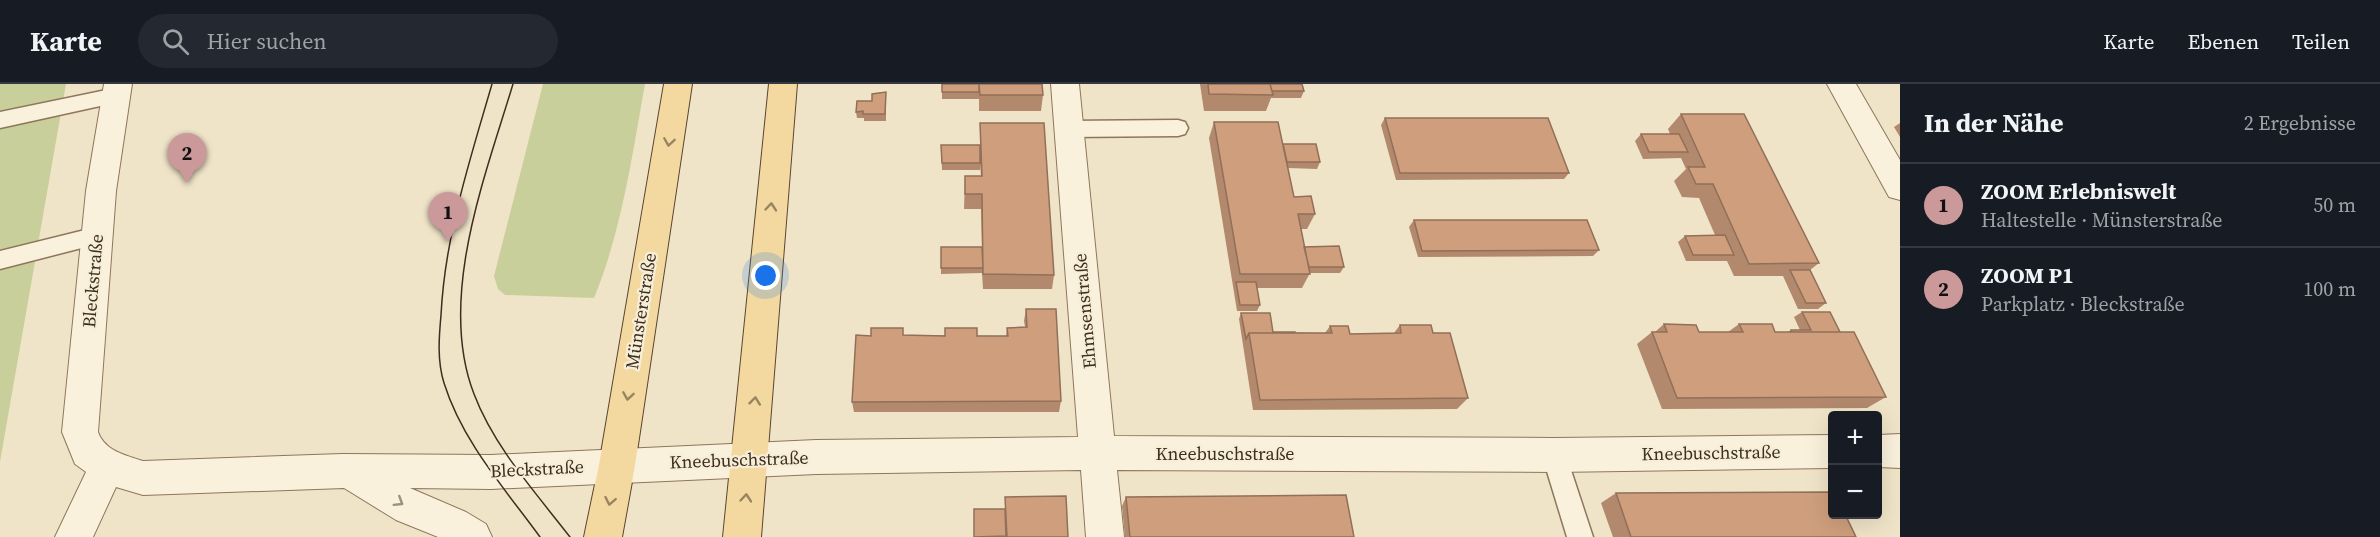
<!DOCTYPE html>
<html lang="de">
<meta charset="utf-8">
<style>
:root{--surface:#171b24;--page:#242831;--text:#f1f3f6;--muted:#9ea1a6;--line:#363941;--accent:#cc999b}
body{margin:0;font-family:"Source Serif 4",serif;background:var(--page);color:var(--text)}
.controls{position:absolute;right:18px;bottom:18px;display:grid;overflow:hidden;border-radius:6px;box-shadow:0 6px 24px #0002}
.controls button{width:54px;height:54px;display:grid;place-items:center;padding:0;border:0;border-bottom:2px solid var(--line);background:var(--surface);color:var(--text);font:30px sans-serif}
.you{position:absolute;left:766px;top:192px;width:21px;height:21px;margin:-15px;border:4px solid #fff;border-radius:50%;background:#1a73e8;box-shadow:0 0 0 9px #1a73e833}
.badge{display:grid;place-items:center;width:39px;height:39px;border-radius:50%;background:var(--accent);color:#111;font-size:20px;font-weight:700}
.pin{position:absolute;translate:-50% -50px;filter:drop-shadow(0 2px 3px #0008)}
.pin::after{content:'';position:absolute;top:32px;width:21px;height:18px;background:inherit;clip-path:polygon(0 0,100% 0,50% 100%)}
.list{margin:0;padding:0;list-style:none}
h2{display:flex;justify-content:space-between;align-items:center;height:78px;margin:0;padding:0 24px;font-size:26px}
h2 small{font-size:20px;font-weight:400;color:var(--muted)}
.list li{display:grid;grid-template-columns:39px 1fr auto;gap:18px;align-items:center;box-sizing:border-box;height:84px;padding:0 24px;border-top:2px solid var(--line)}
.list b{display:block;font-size:22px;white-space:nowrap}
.list p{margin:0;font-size:20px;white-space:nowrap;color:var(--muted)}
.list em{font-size:20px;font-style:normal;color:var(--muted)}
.icon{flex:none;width:33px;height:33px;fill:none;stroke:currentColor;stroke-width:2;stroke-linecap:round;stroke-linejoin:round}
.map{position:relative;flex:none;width:1900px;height:453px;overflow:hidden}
header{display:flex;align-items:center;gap:36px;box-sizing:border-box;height:84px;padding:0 30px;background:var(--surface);border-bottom:2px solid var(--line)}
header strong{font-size:28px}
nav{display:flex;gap:33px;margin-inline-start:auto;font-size:21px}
.search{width:420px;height:54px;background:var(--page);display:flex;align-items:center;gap:15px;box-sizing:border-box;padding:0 21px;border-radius:33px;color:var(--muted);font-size:22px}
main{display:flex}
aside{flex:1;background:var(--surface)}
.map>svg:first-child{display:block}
.green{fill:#c9cf9b}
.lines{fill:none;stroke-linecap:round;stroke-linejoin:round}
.service-casing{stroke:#8d765c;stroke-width:3}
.minor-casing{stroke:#8d765c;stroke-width:2}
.primary-casing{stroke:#5b4430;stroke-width:2}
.service{fill:#faf1dc;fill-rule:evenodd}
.minor{fill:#faf1dc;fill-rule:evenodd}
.primary{fill:#f3d9a0;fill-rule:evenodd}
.tram{stroke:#3d2e20;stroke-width:1.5}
.wall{fill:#b2896c}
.building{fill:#cf9f7d;stroke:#916f58;stroke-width:1.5}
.oneway{stroke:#988460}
.oneway2{stroke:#9c907e}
.labels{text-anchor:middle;stroke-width:4.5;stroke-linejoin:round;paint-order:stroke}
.street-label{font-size:18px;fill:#3d2e20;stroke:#f7eed8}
</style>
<header>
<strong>Karte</strong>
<div class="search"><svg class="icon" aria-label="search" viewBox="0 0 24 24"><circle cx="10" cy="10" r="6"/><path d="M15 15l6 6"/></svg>Hier suchen</div>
<nav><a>Karte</a><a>Ebenen</a><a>Teilen</a></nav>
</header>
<main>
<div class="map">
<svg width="1900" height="453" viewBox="0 0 1900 453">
<rect width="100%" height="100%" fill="#f0e4c8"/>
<path class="green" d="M 0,0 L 66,0 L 0,378 Z
M 543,0 L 645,0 C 632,72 622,146 594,214 L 505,211 L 498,205 L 494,192 Z"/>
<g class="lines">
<g class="service-casing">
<path id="service" d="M 116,4 L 123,7 L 126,12 L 123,17 L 0,44 L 0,28 Z
M 1178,36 L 1185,38 L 1188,44 L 1185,50 L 1178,52 L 1068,53 L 1061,51 L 1058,45 L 1061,39 L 1068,37 Z
M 97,143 L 105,146 L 108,152 L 105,158 L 0,185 L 0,167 Z
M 1554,360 L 1563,363 L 1566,371 L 1593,453 L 1567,453 L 1542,371 L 1545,363 Z"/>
</g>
<g class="minor-casing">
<path id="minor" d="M 104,0 L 132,0 L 116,107 L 98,348 C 105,367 125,371 143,377 L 342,370 L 491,371 L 816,356 L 1078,353 L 1051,0 L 1079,0 L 1114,352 L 1554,354 L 1832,351 L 1832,384 L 1554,388 L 1117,386 L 1124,453 L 1086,453 L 1081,386 L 816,390 L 491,405 L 410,404 L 466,428 L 486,440 L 492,453 L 438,453 L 396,436 L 344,404 L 143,411 L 116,403 L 93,453 L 55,453 L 86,388 L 75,380 L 62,348 L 86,107 Z
M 1827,0 L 1856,0 L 1900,76 L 1900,116 L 1889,113 Z
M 1900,350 L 1900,384 L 1878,383 L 1878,351 Z"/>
</g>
<g class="primary-casing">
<path id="primary" d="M 664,0 L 692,0 L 635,381 L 622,453 L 584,453 L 599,381 Z
M 769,0 L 797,0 L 761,453 L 723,453 Z"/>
</g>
<use href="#service" class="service"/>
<use href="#minor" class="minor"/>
<use href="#primary" class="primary"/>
<path class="tram" d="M 492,0 C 470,76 445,151 441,231 C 439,253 437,277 444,299 C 462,357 505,405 540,453
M 513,0 C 485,93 437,214 474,310 C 494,363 536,409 570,453"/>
</g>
<path class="wall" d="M 942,0 L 1043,11 L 1041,27 L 979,27 L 979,12 L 979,15 L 942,15 Z
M 1200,0 L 1302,0 L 1304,7 L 1301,14 L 1271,14 L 1266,27 L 1204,27 Z
M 886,8 L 886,37 L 864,37 L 864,34 L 857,34 L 856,28 Z
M 1681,30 L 1819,179 L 1810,186 L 1826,219 L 1818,225 L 1798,225 L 1783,192 L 1734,192 L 1727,177 L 1686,177 L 1678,158 L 1685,152 L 1715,151 L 1699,114 L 1682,113 L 1674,97 L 1686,85 L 1681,74 L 1643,75 L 1635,57 L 1641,50 L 1670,50 L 1668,45 Z
M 1385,34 L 1569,89 L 1564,95 L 1396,96 L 1381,41 Z
M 1214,38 L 1283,60 L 1320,78 L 1317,85 L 1288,84 L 1294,113 L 1315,130 L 1307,145 L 1301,145 L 1304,162 L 1344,183 L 1340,189 L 1310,189 L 1302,204 L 1257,204 L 1260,221 L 1257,227 L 1237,227 L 1209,54 Z
M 980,39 L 1054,191 L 1052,205 L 983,205 L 982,189 L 941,190 L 941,163 L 982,163 L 981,125 L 964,125 L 965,92 L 981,92 L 980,80 L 980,86 L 942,86 L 941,61 L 980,70 Z
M 1900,39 L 1900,53 L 1894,43 Z
M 1414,136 L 1599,166 L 1593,172 L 1418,173 L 1409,143 Z
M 1026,225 L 1061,317 L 1059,328 L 854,328 L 852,318 L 871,252 L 903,244 L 903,251 L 1006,252 L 1007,244 L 1025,243 L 1024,237 Z
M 1802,228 L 1840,248 L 1886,313 L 1867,324 L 1662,325 L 1637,260 L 1652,248 L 1655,248 L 1664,240 L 1699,248 L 1728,248 L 1739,240 L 1775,248 L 1788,248 L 1791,246 L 1800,246 L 1794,233 Z
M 1241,229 L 1273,248 L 1325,249 L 1330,242 L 1350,250 L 1394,249 L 1400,241 L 1433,249 L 1468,314 L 1457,325 L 1253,326 L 1239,235 Z
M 1616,409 L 1856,453 L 1613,453 L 1601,419 Z
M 1126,413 L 1354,453 L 1125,453 L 1122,422 Z"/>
<path class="building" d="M 942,0 L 979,0 L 979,8 L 942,8 Z
M 979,0 L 1042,0 L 1043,11 L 980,11 Z
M 1208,0 L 1270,0 L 1273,11 L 1209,10 Z
M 1270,0 L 1302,0 L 1304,7 L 1272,7 Z
M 886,8 L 885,30 L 863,30 L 863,27 L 856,28 L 857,17 L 872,17 L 872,10 Z
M 1681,30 L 1744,30 L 1819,179 L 1749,180 L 1713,100 L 1696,100 L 1688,83 L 1705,83 Z
M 1385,34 L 1548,34 L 1569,89 L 1400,89 Z
M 1214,38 L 1278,38 L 1294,113 L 1311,112 L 1315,130 L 1298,130 L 1310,190 L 1240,190 Z
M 980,39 L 1044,39 L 1054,191 L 983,190 L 982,110 L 965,110 L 965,92 L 982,92 Z
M 1641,50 L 1679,50 L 1688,68 L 1649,68 Z
M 1283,60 L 1316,60 L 1320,78 L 1287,78 Z
M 941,61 L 980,61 L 980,79 L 942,79 Z
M 1414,136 L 1587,136 L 1599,166 L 1422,167 Z
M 1725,151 L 1734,171 L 1693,171 L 1685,152 Z
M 1339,162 L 1344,183 L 1309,183 L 1304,163 Z
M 941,163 L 982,163 L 983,184 L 941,184 Z
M 1790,186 L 1810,186 L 1826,219 L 1806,219 Z
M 1236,198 L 1256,198 L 1260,221 L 1240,221 Z
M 1026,225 L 1056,225 L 1061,317 L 852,318 L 856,251 L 871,252 L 871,244 L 903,244 L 903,251 L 945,252 L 945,244 L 977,244 L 977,252 L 1008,252 L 1007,244 L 1027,243 Z
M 1802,228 L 1830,228 L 1840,248 L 1791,248 L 1791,246 L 1811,246 Z
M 1241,229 L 1270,229 L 1273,248 L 1295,248 L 1295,249 L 1249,249 L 1246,255 Z
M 1664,240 L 1696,241 L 1699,248 L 1743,248 L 1739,240 L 1772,240 L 1775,248 L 1854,248 L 1886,313 L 1677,314 L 1652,248 L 1667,248 Z
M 1400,241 L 1431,241 L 1433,249 L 1450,249 L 1468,314 L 1260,316 L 1249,249 L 1332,249 L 1330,242 L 1348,242 L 1350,250 L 1401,249 Z
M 1833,408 L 1833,430 L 1845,430 L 1856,453 L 1631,453 L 1616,409 Z
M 1346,411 L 1354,453 L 1130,453 L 1126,413 Z
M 1066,412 L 1068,453 L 1007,453 L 1005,413 Z
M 974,425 L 1005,425 L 1006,452 L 974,453 Z"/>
<defs><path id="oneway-chevron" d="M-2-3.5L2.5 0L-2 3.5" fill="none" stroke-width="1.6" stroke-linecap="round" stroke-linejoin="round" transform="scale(1.5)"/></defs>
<g class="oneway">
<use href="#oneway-chevron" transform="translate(669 58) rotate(99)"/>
<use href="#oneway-chevron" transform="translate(771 123) rotate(-85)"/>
<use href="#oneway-chevron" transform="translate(628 312) rotate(99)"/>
<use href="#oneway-chevron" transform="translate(755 317) rotate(-84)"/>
<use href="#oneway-chevron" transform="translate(746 414) rotate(-85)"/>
<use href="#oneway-chevron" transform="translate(610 417) rotate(101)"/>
</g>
<use class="oneway2" href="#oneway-chevron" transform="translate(399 418) rotate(32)"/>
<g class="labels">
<g class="street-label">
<text transform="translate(93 197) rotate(-85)" y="6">Bleckstraße</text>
<text transform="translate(641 227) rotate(-81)" y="6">Münsterstraße</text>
<text transform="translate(1085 227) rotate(-95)" y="6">Ehmsenstraße</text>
<text transform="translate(1711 369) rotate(-1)" y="6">Kneebuschstraße</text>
<text x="1225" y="376">Kneebuschstraße</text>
<text transform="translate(739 376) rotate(-2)" y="6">Kneebuschstraße</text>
<text transform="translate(537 385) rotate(-3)" y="6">Bleckstraße</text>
</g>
</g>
</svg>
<div class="controls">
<button>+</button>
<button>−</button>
</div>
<div class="you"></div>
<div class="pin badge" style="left:448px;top:158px">1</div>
<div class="pin badge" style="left:187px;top:99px">2</div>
</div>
<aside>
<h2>In der Nähe<small>2 Ergebnisse</small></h2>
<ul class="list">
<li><span class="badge">1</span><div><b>ZOOM Erlebniswelt</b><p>Haltestelle · Münsterstraße</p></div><em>50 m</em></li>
<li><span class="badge">2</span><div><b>ZOOM P1</b><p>Parkplatz · Bleckstraße</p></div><em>100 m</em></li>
</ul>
</aside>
</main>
